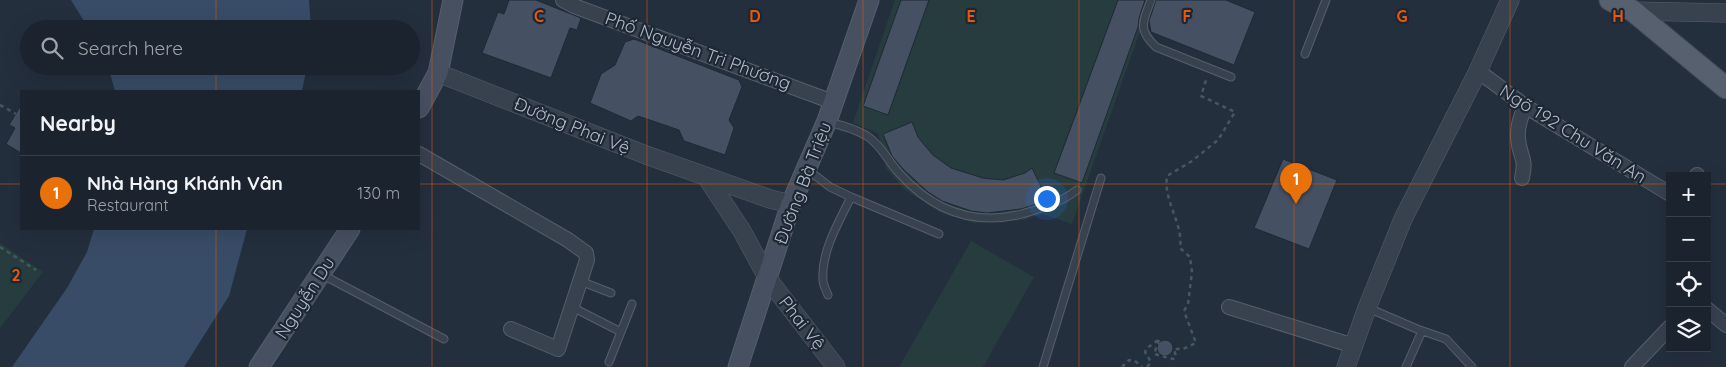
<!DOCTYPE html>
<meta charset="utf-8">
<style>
:root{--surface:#1b232e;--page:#242b36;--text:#f1f3f6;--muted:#a0a4aa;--line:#39404a;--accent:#ea580c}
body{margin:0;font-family:Quicksand,sans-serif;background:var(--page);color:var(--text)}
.controls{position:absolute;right:15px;bottom:15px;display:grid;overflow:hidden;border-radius:0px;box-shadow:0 5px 20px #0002}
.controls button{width:45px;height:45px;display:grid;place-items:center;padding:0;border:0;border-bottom:1px solid var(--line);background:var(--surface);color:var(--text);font:25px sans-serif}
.you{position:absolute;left:1046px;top:198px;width:18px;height:18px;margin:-12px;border:4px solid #fff;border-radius:50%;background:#1a73e8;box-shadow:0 0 0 8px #1a73e833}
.badge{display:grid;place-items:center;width:32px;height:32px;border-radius:50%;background:var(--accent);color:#fff;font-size:16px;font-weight:700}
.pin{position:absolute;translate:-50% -41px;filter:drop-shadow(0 1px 2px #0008)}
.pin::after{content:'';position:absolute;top:26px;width:18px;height:15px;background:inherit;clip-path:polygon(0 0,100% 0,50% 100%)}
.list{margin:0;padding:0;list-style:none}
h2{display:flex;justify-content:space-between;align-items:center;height:65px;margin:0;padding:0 20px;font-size:21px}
h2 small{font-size:16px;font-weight:400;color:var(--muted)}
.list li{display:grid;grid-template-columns:32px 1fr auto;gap:15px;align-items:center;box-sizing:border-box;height:75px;padding:0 20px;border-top:1px solid var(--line)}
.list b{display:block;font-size:19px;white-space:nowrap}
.list p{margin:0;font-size:16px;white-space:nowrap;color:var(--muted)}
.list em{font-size:16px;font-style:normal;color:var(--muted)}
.icon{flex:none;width:28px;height:28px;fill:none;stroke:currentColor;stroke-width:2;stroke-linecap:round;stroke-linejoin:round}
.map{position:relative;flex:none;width:1726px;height:367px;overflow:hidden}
.search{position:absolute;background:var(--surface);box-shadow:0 5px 20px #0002;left:20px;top:20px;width:400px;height:55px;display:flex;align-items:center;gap:12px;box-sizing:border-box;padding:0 18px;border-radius:28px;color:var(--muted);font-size:19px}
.panel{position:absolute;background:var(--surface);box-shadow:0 5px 20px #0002;left:20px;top:90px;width:400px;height:140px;border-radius:0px}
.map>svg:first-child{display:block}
.green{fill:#263c3f}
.water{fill:#394c67}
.building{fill:#455162;stroke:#1f2835}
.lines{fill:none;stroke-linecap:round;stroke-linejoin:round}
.service-casing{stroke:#565f6c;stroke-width:9}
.minor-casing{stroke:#565f6c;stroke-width:16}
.tertiary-casing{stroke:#565f6c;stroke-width:19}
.secondary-casing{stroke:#565f6c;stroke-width:21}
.primary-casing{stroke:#414a57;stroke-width:23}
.path{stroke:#44595c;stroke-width:2.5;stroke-dasharray:4 4;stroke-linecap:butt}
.service{stroke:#38414e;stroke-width:7}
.minor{stroke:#38414e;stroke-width:14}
.tertiary{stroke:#38414e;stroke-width:18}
.secondary{stroke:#465061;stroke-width:19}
.primary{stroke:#56606e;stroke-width:21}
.grid{fill:none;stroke:#e8590c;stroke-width:1;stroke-opacity:0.55}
.labels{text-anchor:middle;stroke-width:4.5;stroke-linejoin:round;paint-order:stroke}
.street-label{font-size:18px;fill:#b4bcc9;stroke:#1d2633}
.grid-label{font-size:16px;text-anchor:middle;font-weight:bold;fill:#e8590c;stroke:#1d2633;stroke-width:4.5;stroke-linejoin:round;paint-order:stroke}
</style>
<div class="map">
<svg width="1726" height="367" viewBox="0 0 1726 367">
<rect width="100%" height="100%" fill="#242f3e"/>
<path class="green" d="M 895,0 L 1151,0 L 1072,224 L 1045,215 L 1034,216 L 1025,220 L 974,223 L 941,213 L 904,189 L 886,168 L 878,133 L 853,123 Z
M 971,241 L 1034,277 L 983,367 L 899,367 Z
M 0,243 L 43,272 L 0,328 Z"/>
<path class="water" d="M 71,0 L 309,0 L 311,29 L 89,29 Z
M 108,66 L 307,66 L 302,91 L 115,91 Z
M 94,229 L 247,229 L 229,296 L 184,367 L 12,367 L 67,288 L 87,252 Z"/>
<path class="building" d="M 509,0 L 536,0 L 581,18 L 577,30 L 570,28 L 551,78 L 482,53 L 498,12 L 504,14 Z
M 901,0 L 929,0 L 888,115 L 863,106 Z
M 1118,0 L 1145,0 L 1139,18 L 1138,27 L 1082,183 L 1054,173 Z
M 1156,0 L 1226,0 L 1255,12 L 1234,65 L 1151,32 L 1149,21 Z
M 634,39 L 739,80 L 742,87 L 729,120 L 734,128 L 725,155 L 684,141 L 679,130 L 638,116 L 631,121 L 590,103 L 601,74 L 615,65 L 625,42 Z
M 21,105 L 21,153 L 6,144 L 15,128 L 9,125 Z
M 912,122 L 918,137 L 926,147 L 933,155 L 951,168 L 983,178 L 1003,180 L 1025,173 L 1032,168 L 1047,199 L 1040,203 L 1021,209 L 987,213 L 971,211 L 942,201 L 928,192 L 903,169 L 892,156 L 883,134 Z
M 1283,159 L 1337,180 L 1309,249 L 1254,228 Z
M1157 348a8 8 0 1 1 16 0a8 8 0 1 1-16 0Z"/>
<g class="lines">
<g class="service-casing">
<path id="service" d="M 1151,0 C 1143,22 1137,29 1156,47 L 1231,77
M 1305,54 L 1326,0
M 828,122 C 841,125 855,129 867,136 C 881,145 888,161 899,173 C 932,210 973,226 1022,214 C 1042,208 1060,203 1077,190
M 807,169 L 830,187 L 851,197 L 939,234
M 321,274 L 444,339
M 580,281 L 611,293
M 828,295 C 826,290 823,285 823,280 C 821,251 839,222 851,197
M 572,307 L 621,332
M 1368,308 L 1417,329 L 1446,339 L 1472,367
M 609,362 L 632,304
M 1043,367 L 1101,178
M 1406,367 L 1422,331"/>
</g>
<g class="minor-casing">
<path id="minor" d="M 563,0 L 574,6 L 833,102
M 1478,71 L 1525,106 L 1670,194
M 419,154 L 568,240 L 586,253 L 587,260 L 558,349 L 511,329
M 1697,176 L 1697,175
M 1522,178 C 1527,156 1519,157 1518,138 C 1517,127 1521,117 1525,106
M 1229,307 L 1354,346
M 1707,309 L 1726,325
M 1632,367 L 1670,327"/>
</g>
<g class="tertiary-casing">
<path id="tertiary" d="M 1633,11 L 1726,13
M 438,73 L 646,155 L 770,199 L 791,204
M 707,178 L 742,231 L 768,279 L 836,367
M 1346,367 L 1367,308 L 1403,219 L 1478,71 L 1510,0"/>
</g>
<g class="secondary-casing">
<path id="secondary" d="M 419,108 L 438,73 L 453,0
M 259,367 L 350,229
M 738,367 L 791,204 L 827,121 L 869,0"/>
</g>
<g class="primary-casing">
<path id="primary" d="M 1610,0 L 1633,11 L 1726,88"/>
</g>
<path class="path" d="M 0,105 L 16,114
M 0,247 L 36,270
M 1159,340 L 1154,354 L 1173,359 L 1176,357 L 1174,349 L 1183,349 L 1196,343 L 1184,311 L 1188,304 L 1192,272 L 1190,257 L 1180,248 C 1184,225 1163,201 1167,176 L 1192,161 L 1218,140 L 1235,112 L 1201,96 L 1207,77
M 1122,367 L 1129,360 L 1135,361 L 1142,367
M 1147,367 L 1151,362 L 1145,352 L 1146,349 L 1158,340"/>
<use href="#service" class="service"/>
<use href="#minor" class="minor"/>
<use href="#tertiary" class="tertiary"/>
<use href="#secondary" class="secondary"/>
<use href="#primary" class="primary"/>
</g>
<path class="grid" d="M 216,0 L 216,29M 432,0 L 432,367M 647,0 L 647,367M 863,0 L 863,367M 1079,0 L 1079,367M 1294,0 L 1294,367M 1510,0 L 1510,367M 216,66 L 216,91M 0,184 L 21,184M 419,184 L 1670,184M 1707,184 L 1726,184M 216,229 L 216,367"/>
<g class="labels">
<g class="street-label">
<text transform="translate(698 51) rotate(20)" y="6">Phố Nguyễn Tri Phương</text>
<text transform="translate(572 126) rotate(22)" y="6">Đường Phai Vệ</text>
<text transform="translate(1573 134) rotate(32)" y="6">Ngõ 192 Chu Văn An</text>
<text transform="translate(803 183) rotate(-69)" y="6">Đường Bà Triệu</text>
<text transform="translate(305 298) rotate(-57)" y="6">Nguyễn Du</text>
<text transform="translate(802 323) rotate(52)" y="6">Phai Vệ</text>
</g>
</g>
<g class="grid-label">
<text x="539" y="22">C</text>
<text x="755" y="22">D</text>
<text x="971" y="22">E</text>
<text x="1187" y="22">F</text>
<text x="1402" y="22">G</text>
<text x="1618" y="22">H</text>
<text x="16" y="281">2</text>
</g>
</svg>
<div class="controls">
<button>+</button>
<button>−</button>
<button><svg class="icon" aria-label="locate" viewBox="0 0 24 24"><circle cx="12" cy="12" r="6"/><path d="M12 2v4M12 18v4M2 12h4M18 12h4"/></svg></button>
<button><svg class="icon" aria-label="layers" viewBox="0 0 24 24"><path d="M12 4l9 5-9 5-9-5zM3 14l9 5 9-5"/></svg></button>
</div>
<div class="you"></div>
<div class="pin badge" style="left:1296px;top:204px;background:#e8710a">1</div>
<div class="search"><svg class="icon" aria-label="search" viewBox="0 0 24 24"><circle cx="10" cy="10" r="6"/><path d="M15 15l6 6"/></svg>Search here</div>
<section class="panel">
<h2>Nearby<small></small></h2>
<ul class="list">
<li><span class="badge" style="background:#e8710a">1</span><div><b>Nhà Hàng Khánh Vân</b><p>Restaurant</p></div><em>130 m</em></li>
</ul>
</section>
</div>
